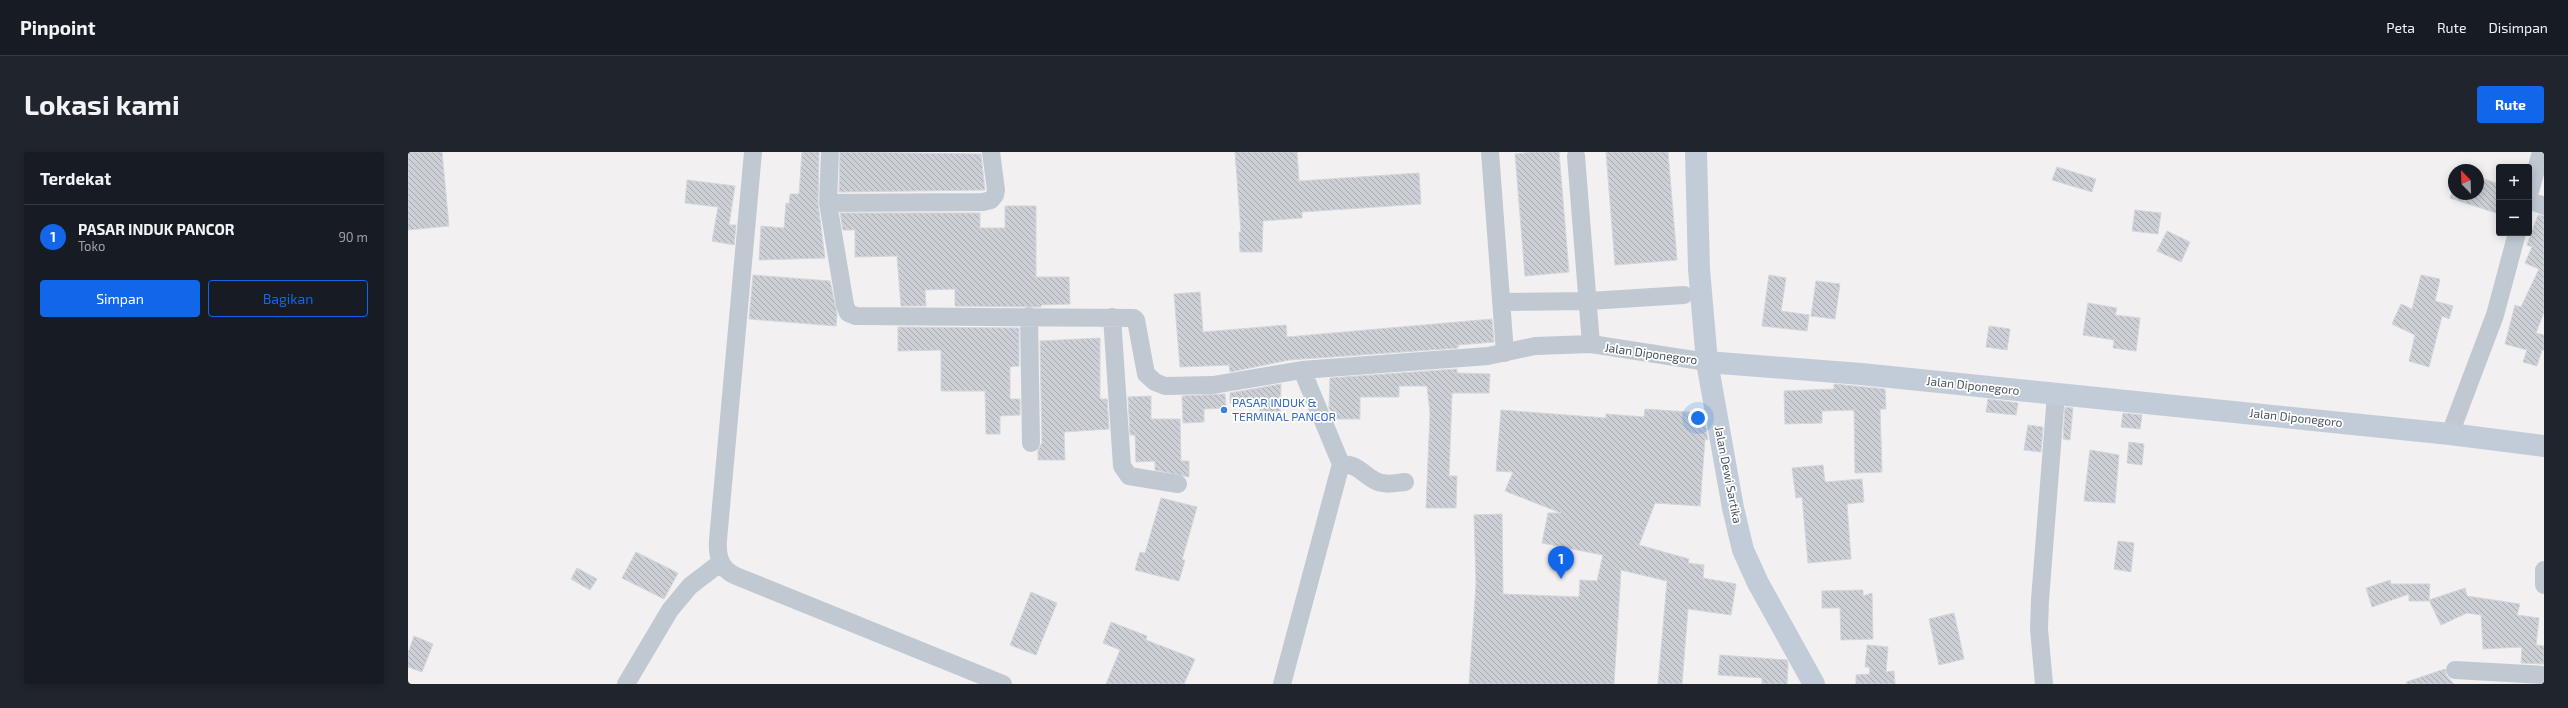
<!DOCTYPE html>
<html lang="id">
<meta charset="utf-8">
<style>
:root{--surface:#171b24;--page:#20242c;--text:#f1f3f6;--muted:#9ea1a6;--line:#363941;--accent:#1266ea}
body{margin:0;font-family:"Exo 2",sans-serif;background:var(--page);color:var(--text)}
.controls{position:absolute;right:12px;top:12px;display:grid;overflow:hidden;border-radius:4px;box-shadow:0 2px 10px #0003}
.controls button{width:36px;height:36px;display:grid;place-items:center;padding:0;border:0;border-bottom:1px solid var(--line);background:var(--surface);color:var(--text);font:20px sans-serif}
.compass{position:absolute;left:2040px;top:12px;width:36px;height:36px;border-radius:50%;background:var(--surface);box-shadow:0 2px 10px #0003;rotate:337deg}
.you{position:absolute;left:1290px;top:266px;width:14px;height:14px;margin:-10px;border:3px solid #fff;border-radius:50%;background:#1a73e8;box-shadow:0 0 0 6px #1a73e833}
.badge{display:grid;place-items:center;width:26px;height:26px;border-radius:50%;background:var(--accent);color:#fff;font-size:13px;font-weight:700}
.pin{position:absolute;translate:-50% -33px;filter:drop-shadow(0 1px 2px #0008)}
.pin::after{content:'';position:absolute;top:21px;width:14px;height:12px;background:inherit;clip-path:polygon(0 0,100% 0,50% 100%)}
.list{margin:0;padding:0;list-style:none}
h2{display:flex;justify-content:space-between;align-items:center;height:52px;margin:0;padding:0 16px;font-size:17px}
h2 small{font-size:13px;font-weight:400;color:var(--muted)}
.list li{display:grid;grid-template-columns:26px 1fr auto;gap:12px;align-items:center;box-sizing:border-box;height:64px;padding:0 16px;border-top:1px solid var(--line)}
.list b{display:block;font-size:15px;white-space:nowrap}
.list p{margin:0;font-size:13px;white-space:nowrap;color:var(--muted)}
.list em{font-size:13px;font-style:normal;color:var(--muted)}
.actions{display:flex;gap:8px;padding:12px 16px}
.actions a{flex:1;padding:9px 0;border:1px solid var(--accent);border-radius:4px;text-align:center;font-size:14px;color:var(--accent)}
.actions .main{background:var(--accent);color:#fff}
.map{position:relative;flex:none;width:2136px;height:532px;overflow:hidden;border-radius:4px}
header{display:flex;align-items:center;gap:24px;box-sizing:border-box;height:56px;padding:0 20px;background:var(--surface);border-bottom:1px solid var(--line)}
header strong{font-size:19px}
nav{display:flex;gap:22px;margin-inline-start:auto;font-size:14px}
.intro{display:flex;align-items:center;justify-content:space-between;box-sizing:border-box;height:96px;padding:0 24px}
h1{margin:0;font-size:28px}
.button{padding:10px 18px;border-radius:4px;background:var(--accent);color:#fff;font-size:14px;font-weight:700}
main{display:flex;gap:24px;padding:0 24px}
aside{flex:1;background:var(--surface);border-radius:4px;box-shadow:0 2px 10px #0003}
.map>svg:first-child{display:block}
.building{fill:url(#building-back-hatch);stroke:#d4d6dc}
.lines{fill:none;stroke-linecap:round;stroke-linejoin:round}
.street{stroke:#c0c9d2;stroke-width:18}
.secondary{stroke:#c2ccd9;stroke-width:22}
.shop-dot{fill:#3f7fe0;stroke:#fff;stroke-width:1.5}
.labels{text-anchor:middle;stroke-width:3.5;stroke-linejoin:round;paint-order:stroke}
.street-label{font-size:12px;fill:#47525e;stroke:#fff}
.shop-label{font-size:12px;fill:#366cbe;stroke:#fff;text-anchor:start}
</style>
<header>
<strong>Pinpoint</strong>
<nav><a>Peta</a><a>Rute</a><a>Disimpan</a></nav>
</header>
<div class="intro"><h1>Lokasi kami</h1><a class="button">Rute</a></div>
<main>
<aside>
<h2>Terdekat<small></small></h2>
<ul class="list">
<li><span class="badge">1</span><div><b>PASAR INDUK PANCOR</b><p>Toko</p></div><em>90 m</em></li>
</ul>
<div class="actions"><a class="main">Simpan</a><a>Bagikan</a></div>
</aside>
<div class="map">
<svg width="2136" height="532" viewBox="0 0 2136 532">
<defs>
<pattern id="building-back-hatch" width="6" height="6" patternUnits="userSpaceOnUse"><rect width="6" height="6" fill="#cccfd5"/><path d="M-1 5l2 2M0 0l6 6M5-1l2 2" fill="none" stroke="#a7abb0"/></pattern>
</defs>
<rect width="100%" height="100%" fill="#f2f0f0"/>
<path class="building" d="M 0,0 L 34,0 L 41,74 L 0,78 Z
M 394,0 L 411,0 L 410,51 L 417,106 L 351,108 L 353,74 L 376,76 L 378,51 L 381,52 L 382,42 L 391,42 Z
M 432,0 L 573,2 L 577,38 L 431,40 Z
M 827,0 L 889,0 L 891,29 L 1011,21 L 1013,52 L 894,60 L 894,66 L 855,69 L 854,100 L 832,100 L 831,80 L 833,80 Z
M 1125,0 L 1151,0 L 1161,120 L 1117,124 L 1107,2 Z
M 1198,0 L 1260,0 L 1269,108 L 1207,113 Z
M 1649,15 L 1688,27 L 1684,40 L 1644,28 Z
M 2070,25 L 2091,32 L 2091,62 L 2042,46 L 2046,35 L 2046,42 L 2070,42 Z
M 279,28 L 327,34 L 321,73 L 328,73 L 326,93 L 304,89 L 310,55 L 277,51 Z
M 597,54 L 628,54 L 628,125 L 661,125 L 662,152 L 633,153 L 633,155 L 547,154 L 547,137 L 517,138 L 518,154 L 493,154 L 489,104 L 447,105 L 447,78 L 435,78 L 432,61 L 572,61 L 572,76 L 597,76 Z
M 1727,58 L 1753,61 L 1750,82 L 1724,79 Z
M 2130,63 L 2136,64 L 2136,160 L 2128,181 L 2136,183 L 2136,198 L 2134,198 L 2129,214 L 2115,210 L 2119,198 L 2097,192 L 2107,153 L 2113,155 L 2131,117 L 2117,111 L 2124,95 L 2119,93 Z
M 1759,79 L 1782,90 L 1773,110 L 1749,99 Z
M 345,123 L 422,129 L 429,161 L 428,174 L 341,167 Z
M 1361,123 L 1378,126 L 1373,159 L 1401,163 L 1399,179 L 1354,174 Z
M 2013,123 L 2032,127 L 2027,149 L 2045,154 L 2041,167 L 2034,164 L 2021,215 L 2001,209 L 2007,183 L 1984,172 L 1993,152 L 2004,157 Z
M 1408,129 L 1432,132 L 1427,167 L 1403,164 Z
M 792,140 L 795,180 L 878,173 L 879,185 L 1084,167 L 1086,190 L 1050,193 L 1050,196 L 881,208 L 822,220 L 821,213 L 772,215 L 766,142 Z
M 1680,151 L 1709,156 L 1707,163 L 1732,166 L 1728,199 L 1705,196 L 1706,188 L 1675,183 Z
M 1581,174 L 1602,177 L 1599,198 L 1578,195 Z
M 490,175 L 611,176 L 611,214 L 602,215 L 602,247 L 612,247 L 612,263 L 592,264 L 592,282 L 578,282 L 577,239 L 533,239 L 533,198 L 490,199 Z
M 692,186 L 692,247 L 699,247 L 701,277 L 656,280 L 657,308 L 630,308 L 630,298 L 634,291 L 632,189 Z
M 1049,217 L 1049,221 L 1082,222 L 1081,241 L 1044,241 L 1041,324 L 1049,324 L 1048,356 L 1018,356 L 1022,261 L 1019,234 L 991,234 L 991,245 L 952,245 L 952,267 L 926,267 L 921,256 L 922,226 Z
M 873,232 L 872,266 L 852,266 L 852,250 L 822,251 L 822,241 Z
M 1426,232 L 1477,237 L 1478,257 L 1472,257 L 1474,320 L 1447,321 L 1446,258 L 1414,259 L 1414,271 L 1377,272 L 1376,239 L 1426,237 Z
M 817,242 L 818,256 L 796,257 L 796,270 L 775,271 L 774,244 Z
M 743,244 L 743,267 L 772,267 L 773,309 L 781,309 L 781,325 L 747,318 L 747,309 L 728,310 L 727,283 L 722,283 L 720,245 Z
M 1580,247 L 1610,251 L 1608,263 L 1578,260 Z
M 1657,255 L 1665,256 L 1662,288 L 1655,287 Z
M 1237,257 L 1295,261 L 1300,288 L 1297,287 L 1292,354 L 1247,351 L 1231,393 L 1281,407 L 1280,411 L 1296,413 L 1295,426 L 1328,432 L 1323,463 L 1280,457 L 1274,532 L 1250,532 L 1259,429 L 1213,418 L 1206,532 L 1061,532 L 1068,432 L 1066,363 L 1094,362 L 1095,442 L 1171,445 L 1172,428 L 1189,429 L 1195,403 L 1134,391 L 1140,361 L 1153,361 L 1097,339 L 1105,320 L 1088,319 L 1093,258 L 1198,266 L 1198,262 L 1236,265 Z
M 1715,261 L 1734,263 L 1732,277 L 1713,275 Z
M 1620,273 L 1635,275 L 1633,300 L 1616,298 Z
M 1721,290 L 1736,292 L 1734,313 L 1719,311 Z
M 1682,298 L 1711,303 L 1707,351 L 1676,349 Z
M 1415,313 L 1417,330 L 1454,327 L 1456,350 L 1439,352 L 1443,407 L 1400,411 L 1394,345 L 1388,346 L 1384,316 Z
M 753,346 L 789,355 L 774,408 L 777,408 L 771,429 L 727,418 L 732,400 L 737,401 Z
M 1710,389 L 1726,391 L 1723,420 L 1706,417 Z
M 228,400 L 270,421 L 256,447 L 214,426 Z
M 169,416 L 189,427 L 182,438 L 163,427 Z
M 1982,428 L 1983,432 L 2022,432 L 2021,449 L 2001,449 L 2001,442 L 1964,455 L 1958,436 Z
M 2057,436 L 2059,444 L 2112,452 L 2109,463 L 2131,466 L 2128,493 L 2136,494 L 2136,512 L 2113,511 L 2114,495 L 2075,497 L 2073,463 L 2059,461 L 2033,473 L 2021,448 Z
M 1455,438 L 1455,444 L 1464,441 L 1465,487 L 1433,488 L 1432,456 L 1414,456 L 1414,439 Z
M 623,440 L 649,451 L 628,503 L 602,493 Z
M 1546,461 L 1556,507 L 1531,513 L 1521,467 Z
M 703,470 L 739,484 L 738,488 L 787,507 L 776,532 L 698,532 L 712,498 L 695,491 Z
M 6,484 L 25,492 L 14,520 L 0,515 L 0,501 Z
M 1459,493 L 1480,495 L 1478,520 L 1486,519 L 1487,532 L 1448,532 L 1448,523 L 1462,522 L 1461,515 L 1457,515 Z
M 1312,503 L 1379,508 L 1380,512 L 1379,532 L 1354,532 L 1354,526 L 1310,523 Z
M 2037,517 L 2038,523 L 2046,532 L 1999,532 L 1998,530 Z"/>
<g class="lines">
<path class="street" d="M 345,0 L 310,388 C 309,404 312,417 328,424 L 595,532
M 422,0 L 420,51 L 437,153 L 440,161 L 448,164 L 726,166 L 728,168 L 738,222 L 747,230 L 757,234 L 805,233 L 894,218 L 1080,204 L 1127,194 L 1183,192
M 1082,0 L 1097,201
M 1168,4 L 1183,192 L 1299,210
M 2121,43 L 2133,0
M 2121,48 L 2136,54
M 420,51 L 575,50 L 583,48 L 587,43 L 588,38 L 583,0
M 1093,150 L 1181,149 L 1276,143
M 621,164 L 623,291
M 704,165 L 714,314 L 721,324 L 770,332
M 894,218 L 933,312
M 2042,282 L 2087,163 L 2109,81
M 2136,418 L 2136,433
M 2047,518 L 2136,523
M 218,532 L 262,458 L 282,434 L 312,411
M 874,532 L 933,312 C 949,312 954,321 966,328 C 976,334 987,331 997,330
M 1636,532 L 1631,477 L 1632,448 L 1648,242"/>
<path class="secondary" d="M 1288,0 L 1291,117 L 1299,210 L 1325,356 L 1335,398 L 1350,431 L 1406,532
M 1299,210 L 1453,222 L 2042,282 L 2136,294"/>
</g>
<circle class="shop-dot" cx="816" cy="258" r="4"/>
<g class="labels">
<g class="street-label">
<text transform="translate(1243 202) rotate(8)" y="4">Jalan Diponegoro</text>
<text transform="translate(1565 234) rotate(6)" y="4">Jalan Diponegoro</text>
<text transform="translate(1888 266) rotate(6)" y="4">Jalan Diponegoro</text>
<text transform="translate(1320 323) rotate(79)" y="4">Jalan Dewi Sartika</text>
</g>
<g class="shop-label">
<text x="824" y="255">PASAR INDUK &amp;<tspan x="824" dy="14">TERMINAL PANCOR</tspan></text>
</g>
</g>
</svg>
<div class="controls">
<button>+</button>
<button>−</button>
</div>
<svg class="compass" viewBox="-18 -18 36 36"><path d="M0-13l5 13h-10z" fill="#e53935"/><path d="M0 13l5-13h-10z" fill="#9ea1a6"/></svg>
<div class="you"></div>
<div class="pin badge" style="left:1153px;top:427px">1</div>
</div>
</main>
